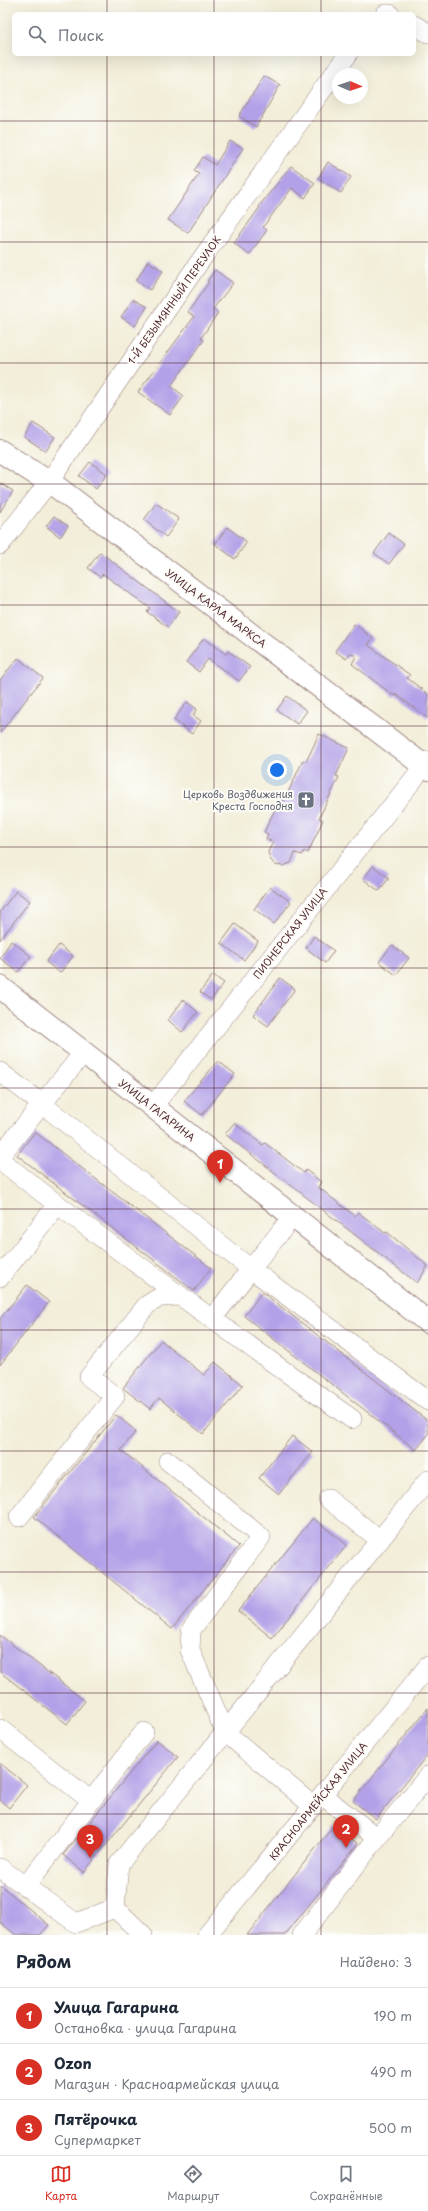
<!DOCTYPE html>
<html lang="ru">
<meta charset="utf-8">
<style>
:root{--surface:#fff;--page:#f2f2f3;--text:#1f2937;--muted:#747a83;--line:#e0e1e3;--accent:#d93025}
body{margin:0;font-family:"Playpen Sans",sans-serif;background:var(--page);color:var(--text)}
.compass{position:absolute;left:332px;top:68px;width:36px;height:36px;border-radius:50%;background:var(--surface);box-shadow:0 4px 16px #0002;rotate:92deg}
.you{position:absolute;left:277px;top:770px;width:14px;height:14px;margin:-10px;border:3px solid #fff;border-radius:50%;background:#1a73e8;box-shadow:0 0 0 6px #1a73e833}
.badge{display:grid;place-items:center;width:26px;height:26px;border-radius:50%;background:var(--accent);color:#fff;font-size:13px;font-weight:700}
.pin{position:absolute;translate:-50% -33px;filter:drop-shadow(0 1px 2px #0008)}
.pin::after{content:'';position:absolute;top:21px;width:14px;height:12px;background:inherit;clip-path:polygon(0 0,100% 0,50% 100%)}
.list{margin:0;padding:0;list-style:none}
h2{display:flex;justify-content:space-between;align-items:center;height:52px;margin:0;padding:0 16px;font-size:17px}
h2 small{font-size:13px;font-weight:400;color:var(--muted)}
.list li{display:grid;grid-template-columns:26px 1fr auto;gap:12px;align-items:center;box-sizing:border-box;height:56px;padding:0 16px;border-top:1px solid var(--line)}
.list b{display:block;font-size:15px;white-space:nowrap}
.list p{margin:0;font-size:13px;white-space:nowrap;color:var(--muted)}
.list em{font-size:13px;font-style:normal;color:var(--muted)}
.icon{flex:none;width:22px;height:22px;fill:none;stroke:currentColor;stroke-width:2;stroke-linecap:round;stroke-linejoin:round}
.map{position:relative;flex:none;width:428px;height:1935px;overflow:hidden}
.search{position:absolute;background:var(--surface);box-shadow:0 4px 16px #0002;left:12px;right:12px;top:12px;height:44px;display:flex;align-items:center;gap:10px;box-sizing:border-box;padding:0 14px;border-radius:6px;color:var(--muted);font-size:15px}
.sheet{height:220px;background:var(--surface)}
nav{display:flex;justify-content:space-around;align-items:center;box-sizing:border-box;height:56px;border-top:1px solid var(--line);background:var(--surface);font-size:11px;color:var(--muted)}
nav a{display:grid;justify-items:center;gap:2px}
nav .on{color:var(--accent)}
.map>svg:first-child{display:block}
.building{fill:#b2a1e8}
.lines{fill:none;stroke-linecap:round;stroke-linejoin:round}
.minor-casing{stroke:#9e8682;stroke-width:20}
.major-casing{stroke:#9e8682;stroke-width:24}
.minor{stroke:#fff;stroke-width:19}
.major{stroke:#fff;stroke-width:22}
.grid{fill:none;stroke:#4a1f2b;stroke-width:1;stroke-opacity:0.55}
.labels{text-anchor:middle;stroke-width:4;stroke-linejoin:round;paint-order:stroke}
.street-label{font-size:10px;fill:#4a1f2b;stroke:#fdfcf7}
.worship-label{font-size:10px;fill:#5b616d;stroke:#fdfcf7;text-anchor:end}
</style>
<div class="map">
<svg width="428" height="1935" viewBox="0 0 428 1935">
<rect width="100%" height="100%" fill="#fdfcf7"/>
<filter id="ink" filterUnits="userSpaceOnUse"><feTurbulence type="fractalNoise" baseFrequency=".025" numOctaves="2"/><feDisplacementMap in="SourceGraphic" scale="8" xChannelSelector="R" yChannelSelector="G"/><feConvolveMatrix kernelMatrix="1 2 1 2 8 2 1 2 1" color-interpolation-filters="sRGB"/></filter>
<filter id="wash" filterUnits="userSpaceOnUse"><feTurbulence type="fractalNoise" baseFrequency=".012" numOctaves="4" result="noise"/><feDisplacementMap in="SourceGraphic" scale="16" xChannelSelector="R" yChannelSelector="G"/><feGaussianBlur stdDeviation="0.9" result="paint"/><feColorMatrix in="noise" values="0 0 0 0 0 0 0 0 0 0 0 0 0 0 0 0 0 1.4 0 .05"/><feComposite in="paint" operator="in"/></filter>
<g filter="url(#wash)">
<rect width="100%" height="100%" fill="#f2eed9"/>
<g id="blocks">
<path class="building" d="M 264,76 L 280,85 L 256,127 L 239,116 Z
M 230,141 L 243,148 L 188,233 L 168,220 L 199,174 L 194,171 L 203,157 L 215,165 Z
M 328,162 L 351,177 L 341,193 L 318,178 Z
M 291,166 L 315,183 L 305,198 L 292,188 L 263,227 L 267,230 L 249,255 L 234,243 L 260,207 L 259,206 Z
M 148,261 L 163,271 L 150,290 L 136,281 Z
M 215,270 L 233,283 L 213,309 L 218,313 L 201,338 L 204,340 L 171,386 L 184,396 L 170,415 L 138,392 L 194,317 L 188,312 L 209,282 L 207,281 Z
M 133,299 L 147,307 L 135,326 L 121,317 Z
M 33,423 L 55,437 L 46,451 L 24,437 Z
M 90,462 L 107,474 L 96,489 L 79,476 Z
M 0,483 L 13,491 L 0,512 Z
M 156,503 L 179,519 L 166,537 L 144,520 Z
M 54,516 L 68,526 L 60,537 L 46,526 Z
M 227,527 L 247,542 L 235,559 L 215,544 Z
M 389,533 L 404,544 L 389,564 L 374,553 Z
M 100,552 L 179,612 L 168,627 L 147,612 L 150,608 L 103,574 L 100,577 L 88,568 Z
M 354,624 L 373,638 L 368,645 L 410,675 L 407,678 L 428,694 L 428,718 L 395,694 L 394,696 L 352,664 L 356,656 L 350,653 L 346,659 L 335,651 Z
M 204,638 L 226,654 L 228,651 L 250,667 L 239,681 L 208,659 L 199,672 L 186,662 Z
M 18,658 L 43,678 L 0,733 L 0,680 Z
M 287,696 L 307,711 L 297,724 L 277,710 Z
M 187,702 L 197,709 L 193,715 L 201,721 L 192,734 L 174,720 Z
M 319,734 L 349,748 L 336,776 L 339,777 L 319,818 L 323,820 L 308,853 L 304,851 L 302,855 L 295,853 L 291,863 L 283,866 L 275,865 L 270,859 L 268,852 L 273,842 L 266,839 L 268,834 L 264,832 L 280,799 L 284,801 L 303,760 L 306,762 Z
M 373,866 L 389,878 L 379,891 L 363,879 Z
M 270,887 L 291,902 L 274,924 L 254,909 Z
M 16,891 L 30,901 L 0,940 L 0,912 Z
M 235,924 L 258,941 L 244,960 L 221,943 Z
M 314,936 L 334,951 L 325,963 L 306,948 Z
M 11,941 L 31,956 L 18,972 L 0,958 Z
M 59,945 L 73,956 L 60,973 L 46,962 Z
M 392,945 L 409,958 L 396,975 L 379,962 Z
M 213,975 L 224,983 L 211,1000 L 200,992 Z
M 280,978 L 295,989 L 268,1026 L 253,1015 Z
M 183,1000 L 198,1012 L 182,1032 L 168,1020 Z
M 218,1061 L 235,1074 L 202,1115 L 184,1101 Z
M 234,1123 L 263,1145 L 265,1143 L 304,1173 L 306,1170 L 321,1182 L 318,1187 L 355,1216 L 358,1212 L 385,1233 L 387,1232 L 428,1266 L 417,1283 L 225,1134 Z
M 35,1132 L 211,1268 L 194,1291 L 17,1155 Z
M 27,1285 L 49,1302 L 0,1365 L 0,1319 Z
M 262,1292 L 428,1421 L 428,1435 L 416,1450 L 244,1316 Z
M 161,1340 L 204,1375 L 215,1362 L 243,1385 L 203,1434 L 159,1398 L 150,1409 L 123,1388 Z
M 116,1415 L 136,1431 L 121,1450 L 239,1546 L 172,1629 L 34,1517 Z
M 292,1436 L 313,1452 L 279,1494 L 259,1478 Z
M 313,1518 L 347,1545 L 272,1638 L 238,1611 Z
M 0,1635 L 85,1701 L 67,1724 L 0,1672 Z
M 428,1708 L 428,1754 L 376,1819 L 353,1801 Z
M 157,1740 L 178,1757 L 84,1872 L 63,1855 Z
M 0,1763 L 27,1785 L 9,1808 L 0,1800 Z
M 334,1825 L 358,1844 L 285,1935 L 247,1935 Z
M 0,1885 L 49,1925 L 40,1935 L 16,1935 L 0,1922 Z"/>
</g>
</g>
<g filter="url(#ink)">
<use href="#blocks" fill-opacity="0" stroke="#9e8682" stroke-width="1"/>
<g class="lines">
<g class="minor-casing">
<path id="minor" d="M 385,14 L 390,14
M 414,25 L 428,33
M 0,545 L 49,482 L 198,264 L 348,54
M 0,1072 L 42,1104 L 84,1052
M 153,1106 L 428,761
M 0,1156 L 42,1104 L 251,1269 L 212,1319
M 0,1160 C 115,1250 233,1335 352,1419
M 293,1216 L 251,1269 L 428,1401
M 0,1277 L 57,1205
M 168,1461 L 261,1537 L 191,1630 L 190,1650 L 225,1732 L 313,1806
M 328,1499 L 380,1540
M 19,1517 L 115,1396 L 89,1377 L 147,1305 L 160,1297 L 181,1296
M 0,1729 L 90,1800
M 322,1795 L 377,1838 L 428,1776
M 0,1868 L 76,1923 L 115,1908
M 25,1887 L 144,1732
M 143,1935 L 115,1908 L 119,1864 L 428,1480
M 207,1935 L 428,1666
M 302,1935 L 377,1838"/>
</g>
<g class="major-casing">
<path id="major" d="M 0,451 L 58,488 L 428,769
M 0,987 L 428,1322"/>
</g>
<use href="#minor" class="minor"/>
<use href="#major" class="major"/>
</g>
</g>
<path class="grid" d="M 107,0 L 107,14M 214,0 L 214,14M 321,0 L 321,14M 107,54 L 107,1935M 214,54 L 214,1935M 321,54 L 321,1935M 0,121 L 428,121M 0,242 L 428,242M 0,363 L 428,363M 0,484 L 428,484M 0,605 L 428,605M 0,726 L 428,726M 0,847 L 428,847M 0,968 L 428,968M 0,1088 L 428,1088M 0,1209 L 428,1209M 0,1330 L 428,1330M 0,1451 L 428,1451M 0,1572 L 428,1572M 0,1693 L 428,1693M 0,1814 L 428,1814"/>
<defs>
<g id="church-square" transform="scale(0.9)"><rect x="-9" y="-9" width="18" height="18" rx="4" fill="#6b7280" stroke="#fdfcf7"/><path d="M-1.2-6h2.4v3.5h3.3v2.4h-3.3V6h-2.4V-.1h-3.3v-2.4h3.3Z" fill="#fff"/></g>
</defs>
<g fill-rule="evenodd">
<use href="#church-square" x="306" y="800"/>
</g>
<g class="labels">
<g class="street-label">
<text transform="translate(174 300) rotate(-55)" y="4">1-Й БЕЗЫМЯННЫЙ ПЕРЕУЛОК</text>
<text transform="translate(216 608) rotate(37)" y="4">УЛИЦА КАРЛА МАРКСА</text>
<text transform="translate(290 933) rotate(-52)" y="4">ПИОНЕРСКАЯ УЛИЦА</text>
<text transform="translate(157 1110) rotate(38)" y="4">УЛИЦА ГАГАРИНА</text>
<text transform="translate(318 1801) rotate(-51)" y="4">КРАСНОАРМЕЙСКАЯ УЛИЦА</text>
</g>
<g class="worship-label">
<text x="293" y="798">Церковь Воздвижения<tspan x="293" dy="12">Креста Господня</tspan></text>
</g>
</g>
</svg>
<svg class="compass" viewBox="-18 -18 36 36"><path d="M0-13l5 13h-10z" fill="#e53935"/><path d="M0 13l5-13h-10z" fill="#747a83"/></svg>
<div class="you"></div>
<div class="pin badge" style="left:220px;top:1183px">1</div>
<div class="pin badge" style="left:346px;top:1848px">2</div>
<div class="pin badge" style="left:90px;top:1858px">3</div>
<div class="search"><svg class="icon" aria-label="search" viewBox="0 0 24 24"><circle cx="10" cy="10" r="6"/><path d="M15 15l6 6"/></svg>Поиск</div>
</div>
<section class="sheet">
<h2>Рядом<small>Найдено: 3</small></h2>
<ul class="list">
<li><span class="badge">1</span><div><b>Улица Гагарина</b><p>Остановка · улица Гагарина</p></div><em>190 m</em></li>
<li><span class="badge">2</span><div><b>Ozon</b><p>Магазин · Красноармейская улица</p></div><em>490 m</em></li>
<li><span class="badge">3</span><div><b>Пятёрочка</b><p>Супермаркет</p></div><em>500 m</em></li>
</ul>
</section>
<nav>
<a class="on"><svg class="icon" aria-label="map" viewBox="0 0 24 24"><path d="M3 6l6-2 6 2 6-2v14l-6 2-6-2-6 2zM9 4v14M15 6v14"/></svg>Карта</a>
<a><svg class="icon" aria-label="directions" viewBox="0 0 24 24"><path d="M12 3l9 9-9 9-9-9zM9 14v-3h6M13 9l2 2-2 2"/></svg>Маршрут</a>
<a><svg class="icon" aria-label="saved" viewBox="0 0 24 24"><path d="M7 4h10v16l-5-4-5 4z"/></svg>Сохранённые</a>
</nav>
